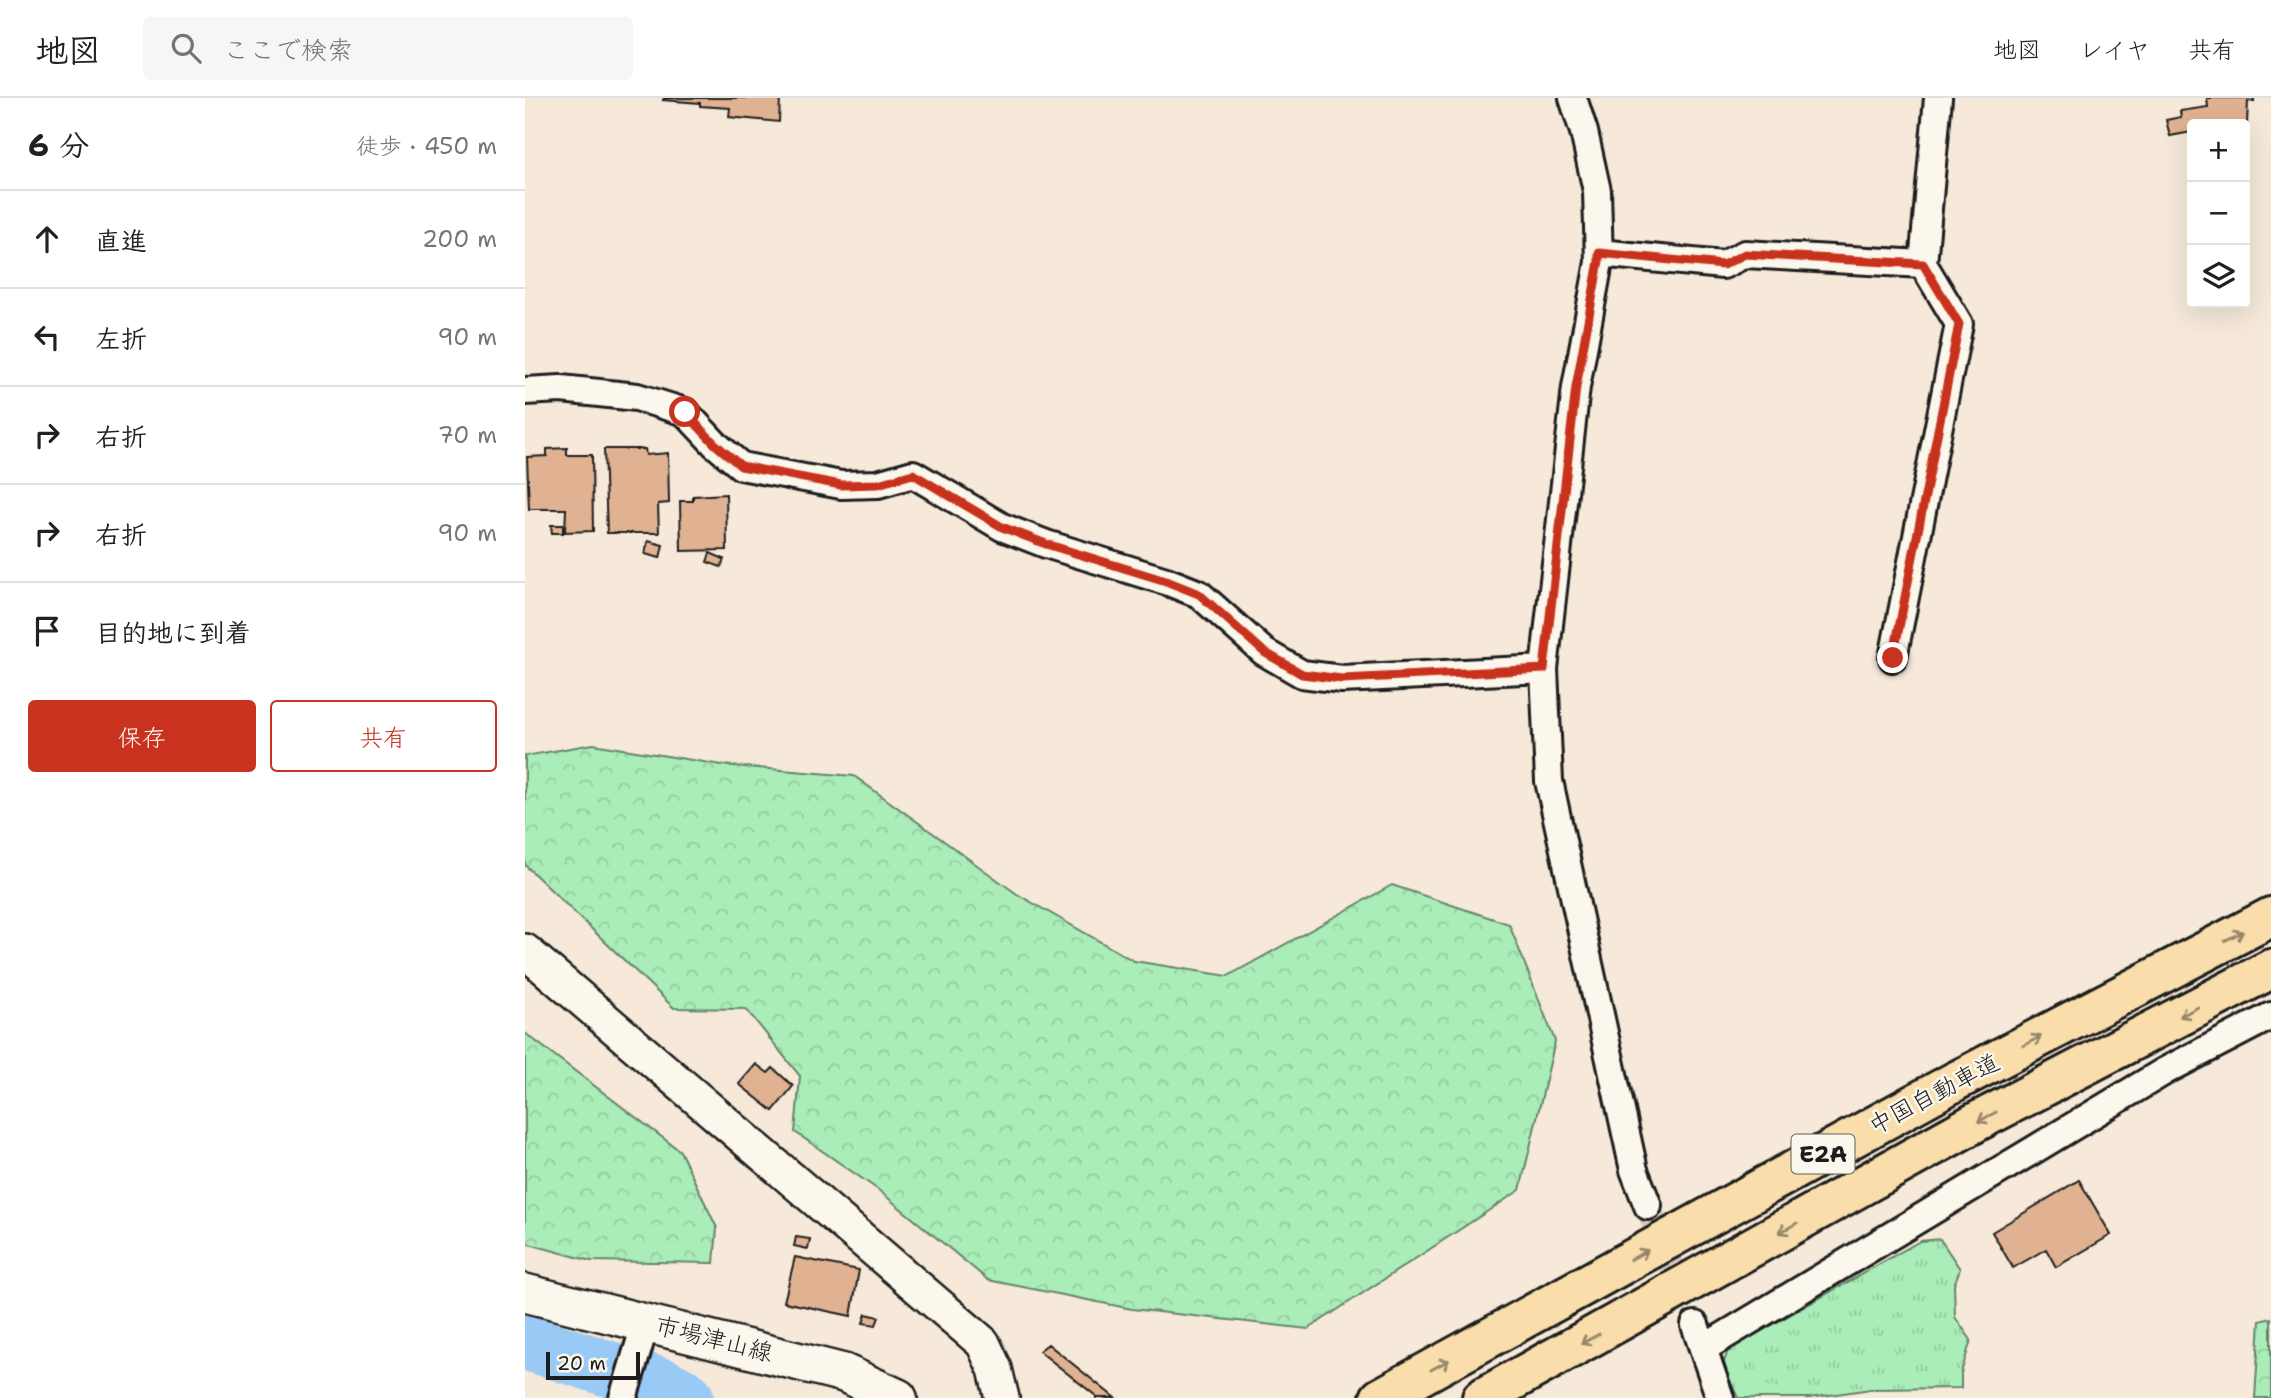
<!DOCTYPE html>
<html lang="ja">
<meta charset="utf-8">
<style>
:root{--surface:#fff;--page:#f6f6f6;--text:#202124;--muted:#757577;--line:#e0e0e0;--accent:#c8321e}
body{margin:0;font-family:"Shantell Sans","Klee One",sans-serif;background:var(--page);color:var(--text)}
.controls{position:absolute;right:21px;top:21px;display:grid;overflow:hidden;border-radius:7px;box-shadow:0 7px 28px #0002}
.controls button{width:63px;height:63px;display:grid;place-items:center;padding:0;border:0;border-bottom:2px solid var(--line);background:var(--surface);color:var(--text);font:35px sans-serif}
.scale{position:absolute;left:21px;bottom:18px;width:94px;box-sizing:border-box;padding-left:7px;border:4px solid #1c1c1c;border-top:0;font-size:19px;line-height:24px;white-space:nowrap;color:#1c1c1c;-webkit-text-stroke:5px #fbf7ec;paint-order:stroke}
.stop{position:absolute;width:21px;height:21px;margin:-16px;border:5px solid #c8321e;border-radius:50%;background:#fff}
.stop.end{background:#c8321e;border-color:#fff;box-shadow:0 2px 7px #0008}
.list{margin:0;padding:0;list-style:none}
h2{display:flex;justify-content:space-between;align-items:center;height:91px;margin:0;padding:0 28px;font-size:30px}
h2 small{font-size:23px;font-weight:400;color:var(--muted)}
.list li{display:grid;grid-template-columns:46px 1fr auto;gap:21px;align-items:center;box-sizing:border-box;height:98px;padding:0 28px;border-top:2px solid var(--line)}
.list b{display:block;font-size:26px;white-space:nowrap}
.list em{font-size:23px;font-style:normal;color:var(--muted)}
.actions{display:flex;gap:14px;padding:21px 28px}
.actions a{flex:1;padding:16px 0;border:2px solid var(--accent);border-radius:7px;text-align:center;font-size:24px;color:var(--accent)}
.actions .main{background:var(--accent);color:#fff}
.icon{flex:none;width:38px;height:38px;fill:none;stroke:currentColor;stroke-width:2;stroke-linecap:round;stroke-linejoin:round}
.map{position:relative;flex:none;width:1746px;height:1300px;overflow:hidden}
header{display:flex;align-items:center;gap:42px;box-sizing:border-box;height:98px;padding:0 35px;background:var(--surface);border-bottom:2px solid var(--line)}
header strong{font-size:33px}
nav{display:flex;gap:38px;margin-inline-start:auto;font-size:24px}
.search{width:490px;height:63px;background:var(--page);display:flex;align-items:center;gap:18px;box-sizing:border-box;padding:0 24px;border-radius:7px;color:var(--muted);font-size:26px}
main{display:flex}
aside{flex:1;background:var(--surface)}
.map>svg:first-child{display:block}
.grass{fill:url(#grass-tufts);stroke:#63846a;stroke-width:2}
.forest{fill:url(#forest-crowns);stroke:#63846a;stroke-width:2}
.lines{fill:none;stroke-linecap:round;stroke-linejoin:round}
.river{stroke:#99c9f5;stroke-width:56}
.building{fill:#e0b291;stroke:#1c1c1c;stroke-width:2}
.minor-tunnel{stroke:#d5cabe;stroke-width:26;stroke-dasharray:26 13;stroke-linecap:butt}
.minor-casing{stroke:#1c1c1c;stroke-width:32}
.tertiary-casing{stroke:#1c1c1c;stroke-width:38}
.secondary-casing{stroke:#1c1c1c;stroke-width:42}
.motorway-casing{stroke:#1c1c1c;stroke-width:44}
.minor{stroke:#fbf7ec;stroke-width:26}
.tertiary{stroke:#fbf7ec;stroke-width:33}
.secondary{stroke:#fbf7ec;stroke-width:37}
.motorway{stroke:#f9deab;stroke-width:38}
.oneway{stroke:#96876b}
.route{stroke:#c8321e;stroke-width:9}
.labels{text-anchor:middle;stroke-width:5;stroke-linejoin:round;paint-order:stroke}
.shield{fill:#fbf7ec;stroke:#5f5e5a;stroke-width:2}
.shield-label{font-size:23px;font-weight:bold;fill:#1c1c1c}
.street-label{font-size:24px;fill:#1c1c1c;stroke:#fbf7ec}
</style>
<header>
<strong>地図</strong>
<div class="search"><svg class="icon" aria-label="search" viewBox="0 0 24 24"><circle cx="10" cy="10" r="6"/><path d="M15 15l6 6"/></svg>ここで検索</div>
<nav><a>地図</a><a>レイヤ</a><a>共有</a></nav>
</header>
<main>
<aside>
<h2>6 分<small>徒歩 · 450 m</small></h2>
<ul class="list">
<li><svg class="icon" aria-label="ahead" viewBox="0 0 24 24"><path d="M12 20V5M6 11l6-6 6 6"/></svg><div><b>直進</b></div><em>200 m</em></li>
<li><svg class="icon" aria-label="left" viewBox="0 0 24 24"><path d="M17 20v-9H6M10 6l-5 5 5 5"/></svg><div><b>左折</b></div><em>90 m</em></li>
<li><svg class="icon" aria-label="right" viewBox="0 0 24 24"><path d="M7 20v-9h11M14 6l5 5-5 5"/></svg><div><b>右折</b></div><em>70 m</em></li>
<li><svg class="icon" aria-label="right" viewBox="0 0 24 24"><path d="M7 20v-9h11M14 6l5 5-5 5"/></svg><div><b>右折</b></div><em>90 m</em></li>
<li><svg class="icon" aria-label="arrive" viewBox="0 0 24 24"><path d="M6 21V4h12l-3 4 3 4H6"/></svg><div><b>目的地に到着</b></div></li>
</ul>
<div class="actions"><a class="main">保存</a><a>共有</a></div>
</aside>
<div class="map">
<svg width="1746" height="1300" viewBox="0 0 1746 1300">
<defs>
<pattern id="grass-tufts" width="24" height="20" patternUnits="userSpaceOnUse" patternTransform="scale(1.75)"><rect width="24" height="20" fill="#aaedb8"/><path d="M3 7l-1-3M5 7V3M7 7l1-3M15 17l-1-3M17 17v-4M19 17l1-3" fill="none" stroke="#92cb9e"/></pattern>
<pattern id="forest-crowns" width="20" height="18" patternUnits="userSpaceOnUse" patternTransform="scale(1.75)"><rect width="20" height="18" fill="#aaedb8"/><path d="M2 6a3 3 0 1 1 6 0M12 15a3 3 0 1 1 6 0" fill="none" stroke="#92cb9e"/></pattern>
</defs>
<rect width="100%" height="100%" fill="#f6e9da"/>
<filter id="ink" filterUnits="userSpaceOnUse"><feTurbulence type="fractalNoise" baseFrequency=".0143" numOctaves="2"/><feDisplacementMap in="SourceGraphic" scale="14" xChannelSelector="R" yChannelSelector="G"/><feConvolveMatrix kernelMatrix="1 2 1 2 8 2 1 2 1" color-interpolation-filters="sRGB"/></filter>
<g filter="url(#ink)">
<path class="grass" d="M 1415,1141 L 1435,1171 L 1429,1187 L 1430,1219 L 1446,1242 L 1436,1275 L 1436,1290 L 1346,1291 L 1284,1300 L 1213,1300 L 1198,1267 L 1203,1252 L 1395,1143 Z"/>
<path class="forest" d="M 68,646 L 197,667 L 329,678 L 492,796 L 609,863 L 703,878 L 867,787 L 984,826 L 1030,943 L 995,1092 L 783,1231 L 607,1211 L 463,1182 L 352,1091 L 270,1034 L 275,978 L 221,911 L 149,910 L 0,767 L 0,658 Z
M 0,935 L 155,1053 L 192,1130 L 189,1165 L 66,1163 L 0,1145 Z
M 1746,1220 L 1746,1300 L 1730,1300 L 1735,1223 Z"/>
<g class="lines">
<path class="river" d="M 0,1244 L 140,1289 L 161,1300"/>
</g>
<path class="building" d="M 139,0 L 255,0 L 254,24 L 204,19 L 205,10 L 175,8 L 175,5 L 138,2 Z
M 1682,0 L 1729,0 L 1729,4 L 1723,3 L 1722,27 L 1667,26 L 1667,34 L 1645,38 L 1641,22 L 1656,19 L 1655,13 L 1683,9 Z
M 42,350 L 42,357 L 67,357 L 68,433 L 40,434 L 41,411 L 4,411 L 2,359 L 22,358 L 22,351 Z
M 79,351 L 120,351 L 121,357 L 143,355 L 144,405 L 133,406 L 134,435 L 82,435 Z
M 201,396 L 202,452 L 156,453 L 155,403 L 168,403 L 168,398 Z
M 26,427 L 38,427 L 38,435 L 27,435 Z
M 123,443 L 138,447 L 135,460 L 120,456 Z
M 185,455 L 199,461 L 196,469 L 182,464 Z
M 231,966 L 243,975 L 248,970 L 268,988 L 248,1013 L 214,986 Z
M 1554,1082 L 1586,1137 L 1531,1169 L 1521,1151 L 1488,1170 L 1467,1134 Z
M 271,1139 L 285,1141 L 283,1151 L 269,1148 Z
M 270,1159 L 334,1172 L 326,1218 L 259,1204 Z
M 341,1216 L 354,1219 L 351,1227 L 338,1225 Z
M 523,1246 L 590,1300 L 571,1300 L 571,1298 L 514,1253 Z"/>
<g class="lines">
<path class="minor-tunnel" d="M 1123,1108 L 1170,1227"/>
<g class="minor-casing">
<path id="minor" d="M 1048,0 L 1059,34 L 1072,93 L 1074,164 L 1051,289 L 1019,571 L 1024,683 L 1109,1072 L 1123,1108
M 1074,155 L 1198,167 L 1220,156 L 1398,166 L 1434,226 L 1368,560
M 1398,166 L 1413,0
M 0,293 L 36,291 L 112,299 L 160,314 L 190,346 L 216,368 L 316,387 L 353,386 L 388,376 L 477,429 L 521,446 L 641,483 L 674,496 L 739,554 L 777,576 L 817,581 L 1019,571
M 1170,1227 L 1195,1300
M 1179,1250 L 1640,973 L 1746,918
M 98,1300 L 121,1224"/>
</g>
<g class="tertiary-casing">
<path id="tertiary" d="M 0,853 L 458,1245 L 470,1271 L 477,1300"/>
</g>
<g class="secondary-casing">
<path id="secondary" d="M 0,1195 L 319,1275 L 373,1300"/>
</g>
<g class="motorway-casing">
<path id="motorway" d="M 855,1300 L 1431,983 L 1746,819
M 957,1300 L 1453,1023 L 1746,871"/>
</g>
<use href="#minor" class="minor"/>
<use href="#tertiary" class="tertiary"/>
<use href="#secondary" class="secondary"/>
<use href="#motorway" class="motorway"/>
</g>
<defs><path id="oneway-shaft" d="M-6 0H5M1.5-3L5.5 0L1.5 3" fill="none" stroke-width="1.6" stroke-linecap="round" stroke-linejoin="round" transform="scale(1.75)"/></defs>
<g class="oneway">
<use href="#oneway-shaft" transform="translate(1709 838) rotate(-27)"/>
<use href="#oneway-shaft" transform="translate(1664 914) rotate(152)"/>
<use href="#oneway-shaft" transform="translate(1507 943) rotate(-28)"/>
<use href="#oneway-shaft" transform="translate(1462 1019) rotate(152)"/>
<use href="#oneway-shaft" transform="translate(1263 1130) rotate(151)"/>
<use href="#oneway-shaft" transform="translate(1114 1157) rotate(-29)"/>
<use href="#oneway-shaft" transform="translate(1065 1241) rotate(151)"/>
<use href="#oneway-shaft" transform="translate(915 1267) rotate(-29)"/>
</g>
</g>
<g class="lines" filter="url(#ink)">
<path class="route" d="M 160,314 L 190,346 L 216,368 L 316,387 L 353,386 L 388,376 L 477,429 L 521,446 L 641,483 L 674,496 L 739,554 L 777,576 L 817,581 L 1019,571 L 1051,289 L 1074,163 L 1074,155 L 1198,167 L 1220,156 L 1398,166 L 1434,226 L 1368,560"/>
</g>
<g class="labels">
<rect class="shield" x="1266.5" y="1036.5" width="63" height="39" rx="5"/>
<g class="shield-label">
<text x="1298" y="1064">E2A</text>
</g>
<g class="street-label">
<text transform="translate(1409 996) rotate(-28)" y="8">中国自動車道</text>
<text transform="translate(189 1241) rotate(14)" y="8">市場津山線</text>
</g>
</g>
</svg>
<div class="controls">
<button>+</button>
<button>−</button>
<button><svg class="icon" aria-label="layers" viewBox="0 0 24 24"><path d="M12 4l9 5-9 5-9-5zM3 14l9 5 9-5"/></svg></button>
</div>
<div class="scale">20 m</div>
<div class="stop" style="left:160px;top:314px"></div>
<div class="stop end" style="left:1368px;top:560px"></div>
</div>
</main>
